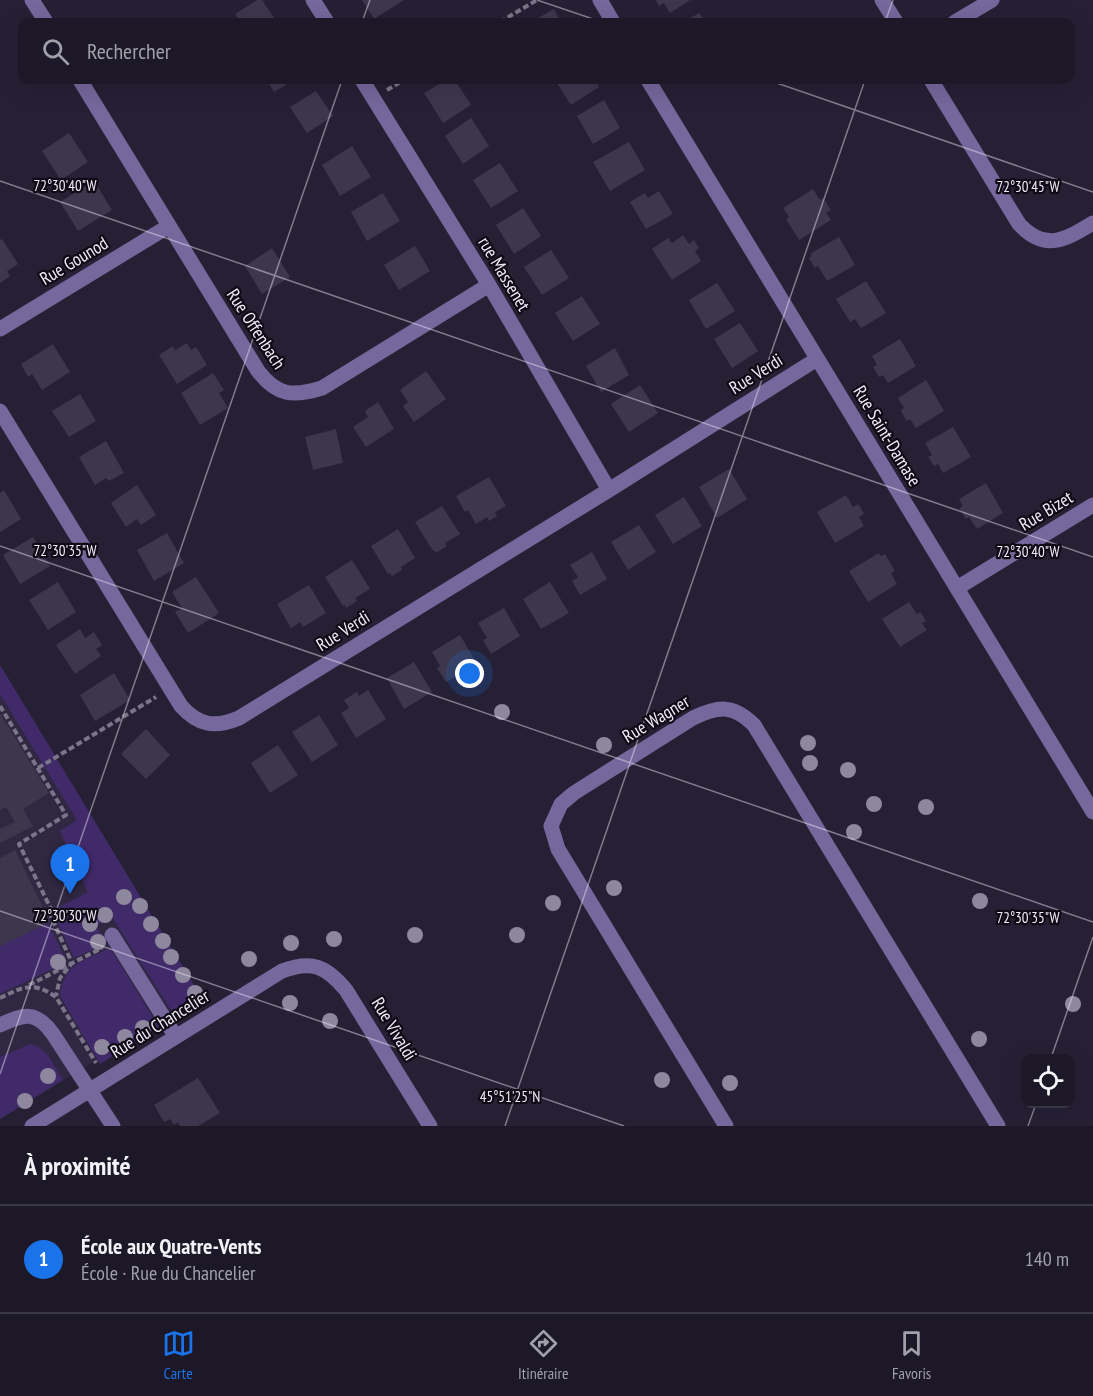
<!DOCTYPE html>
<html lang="fr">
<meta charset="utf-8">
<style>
:root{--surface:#1c1828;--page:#252130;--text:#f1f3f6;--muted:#a0a0a8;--line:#3a3745;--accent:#1a73e8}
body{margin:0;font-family:"PT Sans Narrow",sans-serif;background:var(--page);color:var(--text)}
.controls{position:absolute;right:18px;bottom:18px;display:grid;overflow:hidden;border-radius:12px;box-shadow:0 6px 24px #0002}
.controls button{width:54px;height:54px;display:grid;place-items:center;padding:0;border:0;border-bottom:2px solid var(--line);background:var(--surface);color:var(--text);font:30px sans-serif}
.you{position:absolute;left:470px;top:674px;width:21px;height:21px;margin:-15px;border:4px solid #fff;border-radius:50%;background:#1a73e8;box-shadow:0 0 0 9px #1a73e833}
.badge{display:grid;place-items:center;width:39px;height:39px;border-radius:50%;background:var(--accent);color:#fff;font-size:20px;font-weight:700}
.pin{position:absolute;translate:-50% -50px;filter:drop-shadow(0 2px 3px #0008)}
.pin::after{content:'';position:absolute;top:32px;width:21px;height:18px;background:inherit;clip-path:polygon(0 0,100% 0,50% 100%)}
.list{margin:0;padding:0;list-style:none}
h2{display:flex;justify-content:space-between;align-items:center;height:78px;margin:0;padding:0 24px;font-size:26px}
h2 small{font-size:20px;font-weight:400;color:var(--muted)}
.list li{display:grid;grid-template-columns:39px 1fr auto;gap:18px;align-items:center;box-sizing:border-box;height:108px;padding:0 24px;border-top:2px solid var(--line)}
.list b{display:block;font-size:22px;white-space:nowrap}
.list p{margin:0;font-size:20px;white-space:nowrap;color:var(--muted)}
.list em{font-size:20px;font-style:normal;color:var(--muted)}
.icon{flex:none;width:33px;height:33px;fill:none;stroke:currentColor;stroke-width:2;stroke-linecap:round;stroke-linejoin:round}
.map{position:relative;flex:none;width:1093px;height:1126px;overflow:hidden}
.search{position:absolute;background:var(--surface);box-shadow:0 6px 24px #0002;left:18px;right:18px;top:18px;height:66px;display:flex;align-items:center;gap:15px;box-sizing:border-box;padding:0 21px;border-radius:12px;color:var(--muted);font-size:22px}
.sheet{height:186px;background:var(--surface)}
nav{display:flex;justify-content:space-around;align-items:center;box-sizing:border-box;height:84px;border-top:2px solid var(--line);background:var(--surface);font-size:16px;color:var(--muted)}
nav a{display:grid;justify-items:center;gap:3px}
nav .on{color:var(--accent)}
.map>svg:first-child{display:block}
.built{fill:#302843}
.green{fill:#412a6a}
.building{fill:#3d374d}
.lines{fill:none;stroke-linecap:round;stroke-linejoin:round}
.path{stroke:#7a7588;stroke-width:4;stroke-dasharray:6 3;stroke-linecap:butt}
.minor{stroke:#76679c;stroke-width:15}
.tree{fill:#8e889e}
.ticks{fill:none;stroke:#efebfa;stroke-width:1.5;stroke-opacity:0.45}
.labels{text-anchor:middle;stroke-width:4.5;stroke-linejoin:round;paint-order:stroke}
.street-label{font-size:18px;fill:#efebfa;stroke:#0e0b15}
.ticks-label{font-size:15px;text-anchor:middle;fill:#efebfa;stroke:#0e0b15;stroke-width:4.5;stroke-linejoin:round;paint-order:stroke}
</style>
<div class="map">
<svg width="1093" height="1126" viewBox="0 0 1093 1126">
<rect width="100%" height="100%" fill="#262035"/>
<path class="built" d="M 0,665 L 203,1000 L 100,1064 L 97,1060 L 0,1119 Z"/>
<path class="green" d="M 0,665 L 203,1000 L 176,1018 L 112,917 L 96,926 L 107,943 L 74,958 L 52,911 L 88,892 L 60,831 L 77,820 L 0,694 Z
M 48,923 L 67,962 L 0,994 L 0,946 Z
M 110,948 L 159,1027 L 155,1030 L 152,1026 L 146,1031 L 148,1034 L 100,1064 L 60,996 C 64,963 83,961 110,948 Z
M 30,1044 C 47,1047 54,1066 63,1080 L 0,1119 L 0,1057 Z"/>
<path class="building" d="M 257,0 L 262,0 L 277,22 L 240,22 L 235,14 Z
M 362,0 L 404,0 L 374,19 Z
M 656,0 L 690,0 L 670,13 L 664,3 L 659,6 Z
M 554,9 L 561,22 L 531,22 Z
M 699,13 L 706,22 L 684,22 Z
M 267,80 L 294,80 L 274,92 Z
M 446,80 L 455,80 L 471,105 L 443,123 L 424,93 Z
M 555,80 L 594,80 L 599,87 L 571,105 Z
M 316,91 L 333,116 L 307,133 L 290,107 Z
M 604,100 L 620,128 L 593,144 L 577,116 Z
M 471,118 L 489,146 L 463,164 L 445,136 Z
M 69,133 L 88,162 L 61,180 L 42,151 Z
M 629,142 L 645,170 L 610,191 L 593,162 Z
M 352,146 L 371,177 L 340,196 L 322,165 Z
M 500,163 L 518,191 L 491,208 L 473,180 Z
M 94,181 L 112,210 L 78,231 L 60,202 Z
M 813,189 L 820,200 L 823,198 L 831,210 L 826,213 L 831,220 L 799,240 L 786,219 L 789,217 L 783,208 Z
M 659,191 L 673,214 L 646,229 L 630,202 L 645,193 L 648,198 Z
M 383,193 L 400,221 L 367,241 L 351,212 Z
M 523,208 L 541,236 L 514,254 L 496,225 Z
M 683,235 L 689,244 L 694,240 L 699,248 L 695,251 L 701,261 L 672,280 L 652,249 L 668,238 L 672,243 Z
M 839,237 L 855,265 L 827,281 L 818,266 L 815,268 L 809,258 L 812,256 L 810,254 Z
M 2,239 L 18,264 L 7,271 L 10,276 L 0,283 L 0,240 Z
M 415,246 L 430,271 L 399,290 L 384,265 Z
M 272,248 L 290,277 L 262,294 L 245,266 Z
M 551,250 L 569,278 L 542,295 L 524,267 Z
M 866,281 L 886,313 L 861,328 L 855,319 L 850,322 L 836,299 Z
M 717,283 L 735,311 L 706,329 L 689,300 Z
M 582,296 L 600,324 L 573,341 L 555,313 Z
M 740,323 L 758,351 L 732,368 L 714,339 Z
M 900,339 L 916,366 L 888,383 L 883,375 L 879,377 L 873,367 L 877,365 L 872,356 Z
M 187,343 L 191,350 L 196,347 L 207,365 L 177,384 L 159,355 L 173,346 L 175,350 Z
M 53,344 L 70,372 L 42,390 L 32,374 L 28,377 L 21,364 Z
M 615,348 L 629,375 L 601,392 L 586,366 Z
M 426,371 L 446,399 L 414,422 L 403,406 L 408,402 L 400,390 Z
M 213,373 L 224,390 L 219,393 L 228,408 L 200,425 L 181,393 Z
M 926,380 L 944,411 L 916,428 L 910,419 L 907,421 L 903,415 L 901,410 L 904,408 L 898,398 Z
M 640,385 L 658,413 L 629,432 L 611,404 Z
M 80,394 L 96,421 L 69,437 L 52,411 Z
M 378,402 L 394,429 L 366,447 L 353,427 L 368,417 L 365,411 Z
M 953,427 L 971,457 L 943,473 L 938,464 L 934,466 L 928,457 L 932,455 L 925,443 Z
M 336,429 L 343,463 L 313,470 L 305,437 Z
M 106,441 L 124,473 L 109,481 L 106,478 L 95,485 L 79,457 Z
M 729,469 L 747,499 L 717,518 L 699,487 Z
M 489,477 L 506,506 L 495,512 L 497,516 L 489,521 L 487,517 L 476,524 L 468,510 L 465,512 L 456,496 Z
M 986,483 L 1003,513 L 977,529 L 969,517 L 966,519 L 959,508 L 963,506 L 959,499 Z
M 137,485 L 156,515 L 141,525 L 137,519 L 126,527 L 111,503 Z
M 4,490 L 21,519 L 0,532 L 0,493 Z
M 846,495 L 853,507 L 858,504 L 861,508 L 864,514 L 859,517 L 864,526 L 835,543 L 817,512 Z
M 684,497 L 702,526 L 673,544 L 655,515 Z
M 442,506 L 460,534 L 445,543 L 447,546 L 436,553 L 434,550 L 433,551 L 415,522 Z
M 639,525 L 656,552 L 628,570 L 611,542 Z
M 398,529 L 415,558 L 401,567 L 402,570 L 392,576 L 390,573 L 388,574 L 371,546 Z
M 167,533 L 184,563 L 154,581 L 137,550 Z
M 33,537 L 50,566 L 20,584 L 3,555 Z
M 592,552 L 607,579 L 580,595 L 572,581 L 578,577 L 570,565 Z
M 879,553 L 881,556 L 885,554 L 895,571 L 891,573 L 897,584 L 868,602 L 849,571 Z
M 352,560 L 370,589 L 355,598 L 357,601 L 346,608 L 344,604 L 343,606 L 325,577 Z
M 196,577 L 219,613 L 188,633 L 175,612 L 182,608 L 172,592 Z
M 58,582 L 76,612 L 48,630 L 29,600 Z
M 550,582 L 569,613 L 541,629 L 523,599 Z
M 309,585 L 326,613 L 303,627 L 300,622 L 291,628 L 277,604 Z
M 909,602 L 917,614 L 920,612 L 923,616 L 926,621 L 922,623 L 927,630 L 900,647 L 882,619 Z
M 504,608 L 520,636 L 491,654 L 483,640 L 487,638 L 478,623 Z
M 80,629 L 85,638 L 94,632 L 102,645 L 96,649 L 101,656 L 75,674 L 56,645 Z
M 460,635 L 477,664 L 446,682 L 437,668 L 440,666 L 432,652 Z
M 414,662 L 432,692 L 404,709 L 387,678 Z
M 114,673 L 130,700 L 95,721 L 80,695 Z
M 368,690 L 386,719 L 356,738 L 341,713 L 349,708 L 344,700 L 357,692 L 359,696 Z
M 0,713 L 49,793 L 23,809 L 33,826 L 0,843 L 0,829 L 15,822 L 6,807 L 0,810 Z
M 319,715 L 338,745 L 312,762 L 292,732 Z
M 146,729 L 170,755 L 146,779 L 121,754 Z
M 278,745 L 298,775 L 270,793 L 251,763 Z
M 15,850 L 50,922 L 0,946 L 0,858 Z
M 198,1078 L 220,1113 L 198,1126 L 180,1126 L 178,1122 L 174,1125 L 170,1119 L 164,1122 L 154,1105 Z"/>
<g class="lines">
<path class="path" d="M 500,22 L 537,0
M 387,90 L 404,80
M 0,706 L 66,815 L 19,844 L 52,911
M 38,768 L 156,697
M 49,912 L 72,963 L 60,978 L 56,996
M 29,985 L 102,948
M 0,998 C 23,987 33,981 56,997 L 96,1063"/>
<path class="minor" d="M 32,0 L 46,22
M 313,0 L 327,22
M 600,0 L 613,22
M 882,0 L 896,22
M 955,22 L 992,0
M 80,80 L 258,371 C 277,396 293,397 322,388 L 489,285
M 362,80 L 489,285 L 609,490
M 648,80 L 1093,812
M 931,80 L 1019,224 C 1045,252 1065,240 1093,223
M 0,329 L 169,226
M 0,411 L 181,706 C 199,726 215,728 239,718 L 609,490 L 817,359
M 957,588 L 1093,505
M 112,935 L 176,1037
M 0,1025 C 24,1014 36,1010 53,1034 L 113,1126
M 32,1126 L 282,971 C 312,960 326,966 346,990 L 430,1126
M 726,1126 L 558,849 L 551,826 L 561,804 L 574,793 L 693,718 C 718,706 733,704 754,725 L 998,1126"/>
</g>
<g class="tree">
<circle cx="502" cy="712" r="8"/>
<circle cx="808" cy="743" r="8"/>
<circle cx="604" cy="745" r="8"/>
<circle cx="810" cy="763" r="8"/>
<circle cx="848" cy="770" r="8"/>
<circle cx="874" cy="804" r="8"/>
<circle cx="926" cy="807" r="8"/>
<circle cx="854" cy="832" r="8"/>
<circle cx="614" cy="888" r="8"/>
<circle cx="124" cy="897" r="8"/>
<circle cx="980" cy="901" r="8"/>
<circle cx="553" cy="903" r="8"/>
<circle cx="140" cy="906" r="8"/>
<circle cx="105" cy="915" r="8"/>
<circle cx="90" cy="924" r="8"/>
<circle cx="151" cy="924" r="8"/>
<circle cx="415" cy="935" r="8"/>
<circle cx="517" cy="935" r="8"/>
<circle cx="334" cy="939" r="8"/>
<circle cx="163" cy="941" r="8"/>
<circle cx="98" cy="942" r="8"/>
<circle cx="291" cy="943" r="8"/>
<circle cx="171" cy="957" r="8"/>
<circle cx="249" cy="959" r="8"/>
<circle cx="58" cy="962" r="8"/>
<circle cx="183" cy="975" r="8"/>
<circle cx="195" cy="993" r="8"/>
<circle cx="290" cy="1003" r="8"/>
<circle cx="1073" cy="1004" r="8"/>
<circle cx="330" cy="1021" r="8"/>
<circle cx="143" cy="1028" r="8"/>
<circle cx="125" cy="1037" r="8"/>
<circle cx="979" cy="1039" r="8"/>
<circle cx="102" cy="1047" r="8"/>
<circle cx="48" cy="1076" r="8"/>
<circle cx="662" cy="1080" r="8"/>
<circle cx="730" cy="1083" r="8"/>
<circle cx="25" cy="1101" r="8"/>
</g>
<path class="ticks" d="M 537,0 L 602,22M 362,22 L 370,0M 885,22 L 893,0M 768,80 L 1093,192M 0,181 L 1093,557M 0,546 L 1093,922M 0,911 L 624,1126M 1051,1058 L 1093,937M 0,1074 L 342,80M 505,1126 L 865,80M 1028,1126 L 1036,1104"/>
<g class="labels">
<g class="street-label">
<text transform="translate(74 261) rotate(-31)" y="6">Rue Gounod</text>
<text transform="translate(504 274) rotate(59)" y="6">rue Massenet</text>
<text transform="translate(256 329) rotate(57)" y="6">Rue Offenbach</text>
<text transform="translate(756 374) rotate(-32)" y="6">Rue Verdi</text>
<text transform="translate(887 436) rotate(59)" y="6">Rue Saint-Damase</text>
<text transform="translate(1046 511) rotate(-31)" y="6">Rue Bizet</text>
<text transform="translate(343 631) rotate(-32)" y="6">Rue Verdi</text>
<text transform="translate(656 719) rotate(-31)" y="6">Rue Wagner</text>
<text transform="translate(160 1024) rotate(-32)" y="6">Rue du Chancelier</text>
<text transform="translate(394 1029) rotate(59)" y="6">Rue Vivaldi</text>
</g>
</g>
<g class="ticks-label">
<text x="65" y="191">72°30'40"W</text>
<text x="1028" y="192">72°30'45"W</text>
<text x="65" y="556">72°30'35"W</text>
<text x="1028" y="557">72°30'40"W</text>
<text x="65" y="921">72°30'30"W</text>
<text x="1028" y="923">72°30'35"W</text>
<text x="510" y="1102">45°51'25"N</text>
</g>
</svg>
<div class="controls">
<button><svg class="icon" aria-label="locate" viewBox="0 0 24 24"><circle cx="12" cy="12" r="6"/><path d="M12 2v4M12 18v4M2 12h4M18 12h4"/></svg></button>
</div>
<div class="you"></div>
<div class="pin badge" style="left:70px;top:894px">1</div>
<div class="search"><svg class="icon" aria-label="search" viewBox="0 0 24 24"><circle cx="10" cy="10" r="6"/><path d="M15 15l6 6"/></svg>Rechercher</div>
</div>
<section class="sheet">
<h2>À proximité<small></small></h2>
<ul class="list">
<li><span class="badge">1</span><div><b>École aux Quatre-Vents</b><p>École · Rue du Chancelier</p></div><em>140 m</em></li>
</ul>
</section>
<nav>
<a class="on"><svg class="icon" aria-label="map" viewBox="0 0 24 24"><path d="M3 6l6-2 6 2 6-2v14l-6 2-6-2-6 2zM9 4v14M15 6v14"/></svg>Carte</a>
<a><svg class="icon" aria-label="directions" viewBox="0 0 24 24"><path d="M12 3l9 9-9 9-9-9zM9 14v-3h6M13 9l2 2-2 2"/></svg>Itinéraire</a>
<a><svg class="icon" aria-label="saved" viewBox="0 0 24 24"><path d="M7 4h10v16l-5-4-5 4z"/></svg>Favoris</a>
</nav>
